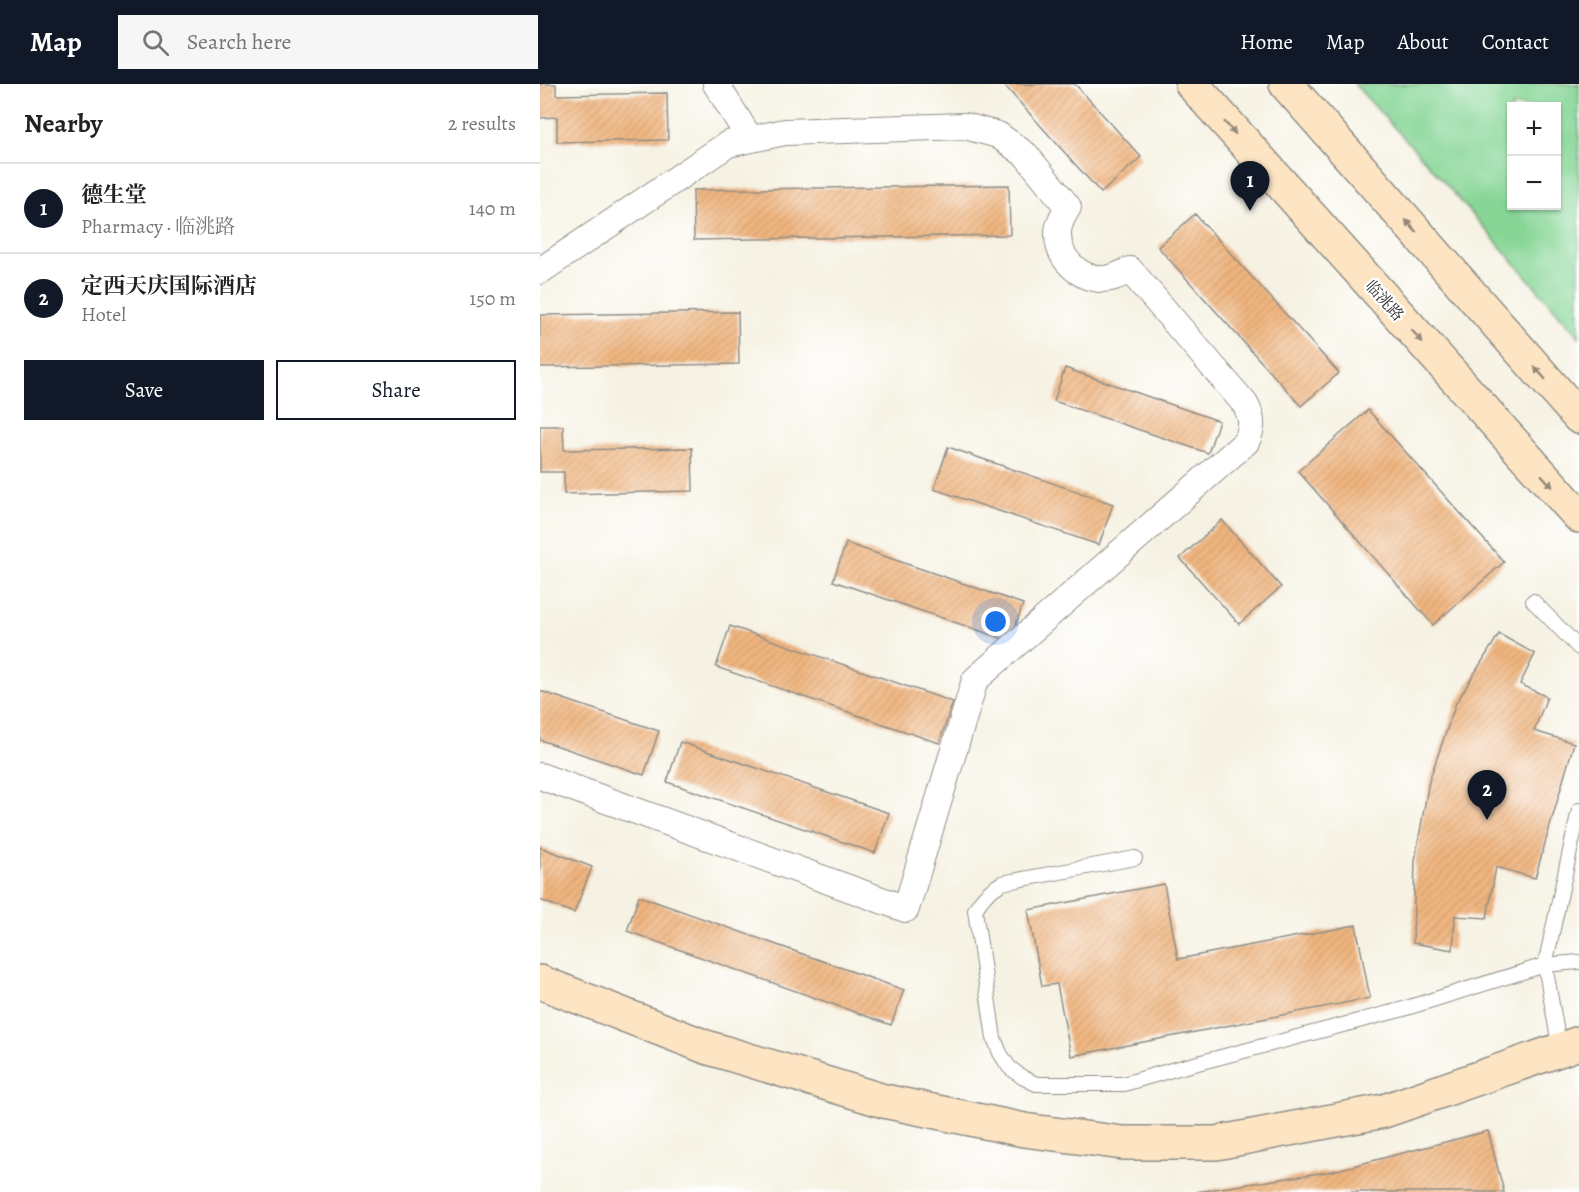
<!DOCTYPE html>
<meta charset="utf-8">
<style>
:root{--surface:#fff;--page:#f6f6f6;--text:#222;--muted:#767676;--line:#e0e0e0;--accent:#111827}
body{margin:0;font-family:Alegreya,"Noto Serif SC",serif;background:var(--page);color:var(--text)}
.controls{position:absolute;right:18px;top:18px;display:grid;overflow:hidden;border-radius:0px;box-shadow:0 2px 4px #0004}
.controls button{width:54px;height:54px;display:grid;place-items:center;padding:0;border:0;border-bottom:2px solid var(--line);background:var(--surface);color:var(--text);font:30px sans-serif}
.you{position:absolute;left:456px;top:538px;width:21px;height:21px;margin:-15px;border:4px solid #fff;border-radius:50%;background:#1a73e8;box-shadow:0 0 0 9px #1a73e833}
.badge{display:grid;place-items:center;width:39px;height:39px;border-radius:50%;background:var(--accent);color:#fff;font-size:20px;font-weight:700}
.pin{position:absolute;translate:-50% -50px;filter:drop-shadow(0 2px 3px #0008)}
.pin::after{content:'';position:absolute;top:32px;width:21px;height:18px;background:inherit;clip-path:polygon(0 0,100% 0,50% 100%)}
.list{margin:0;padding:0;list-style:none}
h2{display:flex;justify-content:space-between;align-items:center;height:78px;margin:0;padding:0 24px;font-size:26px}
h2 small{font-size:20px;font-weight:400;color:var(--muted)}
.list li{display:grid;grid-template-columns:39px 1fr auto;gap:18px;align-items:center;box-sizing:border-box;height:90px;padding:0 24px;border-top:2px solid var(--line)}
.list b{display:block;font-size:22px;white-space:nowrap}
.list p{margin:0;font-size:20px;white-space:nowrap;color:var(--muted)}
.list em{font-size:20px;font-style:normal;color:var(--muted)}
.actions{display:flex;gap:12px;padding:18px 24px}
.actions a{flex:1;padding:14px 0;border:2px solid var(--accent);border-radius:0px;text-align:center;font-size:21px;color:var(--accent)}
.actions .main{background:var(--accent);color:#fff}
.icon{flex:none;width:33px;height:33px;fill:none;stroke:currentColor;stroke-width:2;stroke-linecap:round;stroke-linejoin:round}
.map{position:relative;flex:none;width:1039px;height:1108px;overflow:hidden}
header{display:flex;align-items:center;gap:36px;box-sizing:border-box;height:84px;padding:0 30px;background:var(--accent);color:#fff}
header strong{font-size:28px}
nav{display:flex;gap:33px;margin-inline-start:auto;font-size:21px}
.search{width:420px;height:54px;background:var(--page);display:flex;align-items:center;gap:15px;box-sizing:border-box;padding:0 21px;border-radius:0px;color:var(--muted);font-size:22px}
main{display:flex}
aside{flex:1;background:var(--surface)}
.map>svg:first-child{display:block}
.green{fill:#87d696;stroke:#598060;stroke-width:1.5;fill-rule:evenodd}
.building{fill:url(#building-hatch)}
.lines{fill:none;stroke-linecap:round;stroke-linejoin:round}
.service-casing{stroke:#908e87;stroke-width:16}
.minor-casing{stroke:#908e87;stroke-width:28}
.secondary-casing{stroke:#908e87;stroke-width:36}
.service{stroke:#fff;stroke-width:14}
.minor{stroke:#fff;stroke-width:26}
.secondary{stroke:#fde5c4;stroke-width:33}
.oneway{fill:#948878}
.labels{text-anchor:middle;stroke-width:4.5;stroke-linejoin:round;paint-order:stroke}
.street-label{font-size:16px;fill:#2b2b2b;stroke:#fff}
</style>
<header>
<strong>Map</strong>
<div class="search"><svg class="icon" aria-label="search" viewBox="0 0 24 24"><circle cx="10" cy="10" r="6"/><path d="M15 15l6 6"/></svg>Search here</div>
<nav><a>Home</a><a>Map</a><a>About</a><a>Contact</a></nav>
</header>
<main>
<aside>
<h2>Nearby<small>2 results</small></h2>
<ul class="list">
<li><span class="badge">1</span><div><b>德生堂</b><p>Pharmacy · 临洮路</p></div><em>140 m</em></li>
<li><span class="badge">2</span><div><b>定西天庆国际酒店</b><p>Hotel</p></div><em>150 m</em></li>
</ul>
<div class="actions"><a class="main">Save</a><a>Share</a></div>
</aside>
<div class="map">
<svg width="1039" height="1108" viewBox="0 0 1039 1108">
<defs>
<pattern id="building-hatch" width="6" height="6" patternUnits="userSpaceOnUse" patternTransform="scale(1.5)"><rect width="6" height="6" fill="#f0b57f"/><path d="M-1 1l2-2M0 6l6-6M5 7l2-2" fill="none" stroke="#ce9c6e"/></pattern>
</defs>
<rect width="100%" height="100%" fill="#fff"/>
<filter id="ink" filterUnits="userSpaceOnUse"><feTurbulence type="fractalNoise" baseFrequency=".0167" numOctaves="2"/><feDisplacementMap in="SourceGraphic" scale="12" xChannelSelector="R" yChannelSelector="G"/><feConvolveMatrix kernelMatrix="1 2 1 2 8 2 1 2 1" color-interpolation-filters="sRGB"/></filter>
<filter id="wash" filterUnits="userSpaceOnUse"><feTurbulence type="fractalNoise" baseFrequency=".008" numOctaves="4" result="noise"/><feDisplacementMap in="SourceGraphic" scale="24" xChannelSelector="R" yChannelSelector="G"/><feGaussianBlur stdDeviation="1.35" result="paint"/><feColorMatrix in="noise" values="0 0 0 0 0 0 0 0 0 0 0 0 0 0 0 0 0 1.4 0 .05"/><feComposite in="paint" operator="in"/></filter>
<g filter="url(#wash)">
<rect width="100%" height="100%" fill="#f6f2e3"/>
<path class="green" d="M 814,0 L 1039,0 L 1039,253 L 897,90 ZM 1017,22 L 1017,122 L 972,122 L 972,22 Z"/>
<g id="blocks">
<path class="building" d="M 0,0 L 16,0 L 16,11 L 127,9 L 128,56 L 17,58 L 17,33 L 0,34 Z
M 463,0 L 535,0 L 601,73 L 561,109 Z
M 469,101 L 470,151 L 154,156 L 153,106 Z
M 655,130 L 799,289 L 761,322 L 618,163 Z
M 198,228 L 199,280 L 0,283 L 0,231 Z
M 525,284 L 679,337 L 668,369 L 514,317 Z
M 828,326 L 964,478 L 893,541 L 758,387 Z
M 0,342 L 23,342 L 24,366 L 152,364 L 153,407 L 24,410 L 24,388 L 0,388 Z
M 408,363 L 573,420 L 559,461 L 394,405 Z
M 682,436 L 741,503 L 699,540 L 640,474 Z
M 306,459 L 483,520 L 470,557 L 293,497 Z
M 190,542 L 413,618 L 399,659 L 176,583 Z
M 959,550 L 995,570 L 980,600 L 1007,613 L 994,647 L 1034,659 L 995,794 L 956,783 L 947,834 L 915,832 L 913,866 L 873,859 L 875,776 L 889,697 L 916,619 Z
M 0,607 L 119,647 L 104,691 L 0,656 Z
M 140,658 L 349,729 L 335,769 L 127,698 Z
M 0,763 L 52,783 L 34,829 L 0,816 Z
M 624,800 L 638,875 L 816,841 L 830,914 L 531,972 L 517,900 L 502,902 L 488,826 Z
M 99,812 L 364,906 L 351,941 L 87,847 Z
M 948,1047 L 964,1108 L 656,1108 L 793,1087 Z"/>
</g>
</g>
<g filter="url(#ink)">
<use href="#blocks" fill-opacity="0" stroke="#908e87" stroke-width="1.5"/>
<g class="lines">
<g class="service-casing">
<path id="service" d="M 993,517 L 1039,564
M 595,774 L 462,799 C 450,806 442,813 435,826 L 454,954 L 460,969 L 469,983 L 482,993 L 496,1000 L 584,1000 L 635,985 L 860,926 L 1005,881 L 1039,878
M 1020,966 L 1005,881 L 1039,726"/>
</g>
<g class="minor-casing">
<path id="minor" d="M 176,0 L 210,55
M 0,187 L 188,60 L 245,48 L 425,42 L 458,51 L 486,71 L 528,123 C 523,131 518,140 518,149 C 517,174 539,195 563,195 C 573,195 581,190 590,186 L 705,320 C 713,334 713,344 706,358 L 435,596 L 366,825 L 0,692"/>
</g>
<g class="secondary-casing">
<path id="secondary" d="M 652,0 L 1039,432
M 746,0 L 1039,333
M 0,898 L 166,963 L 344,1017 L 484,1046 L 583,1059 L 676,1059 L 844,1027 L 1039,959"/>
</g>
<use href="#service" class="service"/>
<use href="#minor" class="minor"/>
<use href="#secondary" class="secondary"/>
</g>
<defs><path id="oneway-solid" d="M-6-.8H1V-3.2L6.5 0L1 3.2V.8H-6Z" transform="scale(1.5)"/></defs>
<g class="oneway">
<use href="#oneway-solid" transform="translate(690 44) rotate(48)"/>
<use href="#oneway-solid" transform="translate(871 142) rotate(-131)"/>
<use href="#oneway-solid" transform="translate(877 252) rotate(48)"/>
<use href="#oneway-solid" transform="translate(1000 289) rotate(-131)"/>
<use href="#oneway-solid" transform="translate(1007 397) rotate(48)"/>
</g>
</g>
<g class="labels">
<g class="street-label">
<text transform="translate(845 216) rotate(48)" y="6">临洮路</text>
</g>
</g>
</svg>
<div class="controls">
<button>+</button>
<button>−</button>
</div>
<div class="you"></div>
<div class="pin badge" style="left:710px;top:127px">1</div>
<div class="pin badge" style="left:947px;top:736px">2</div>
</div>
</main>
